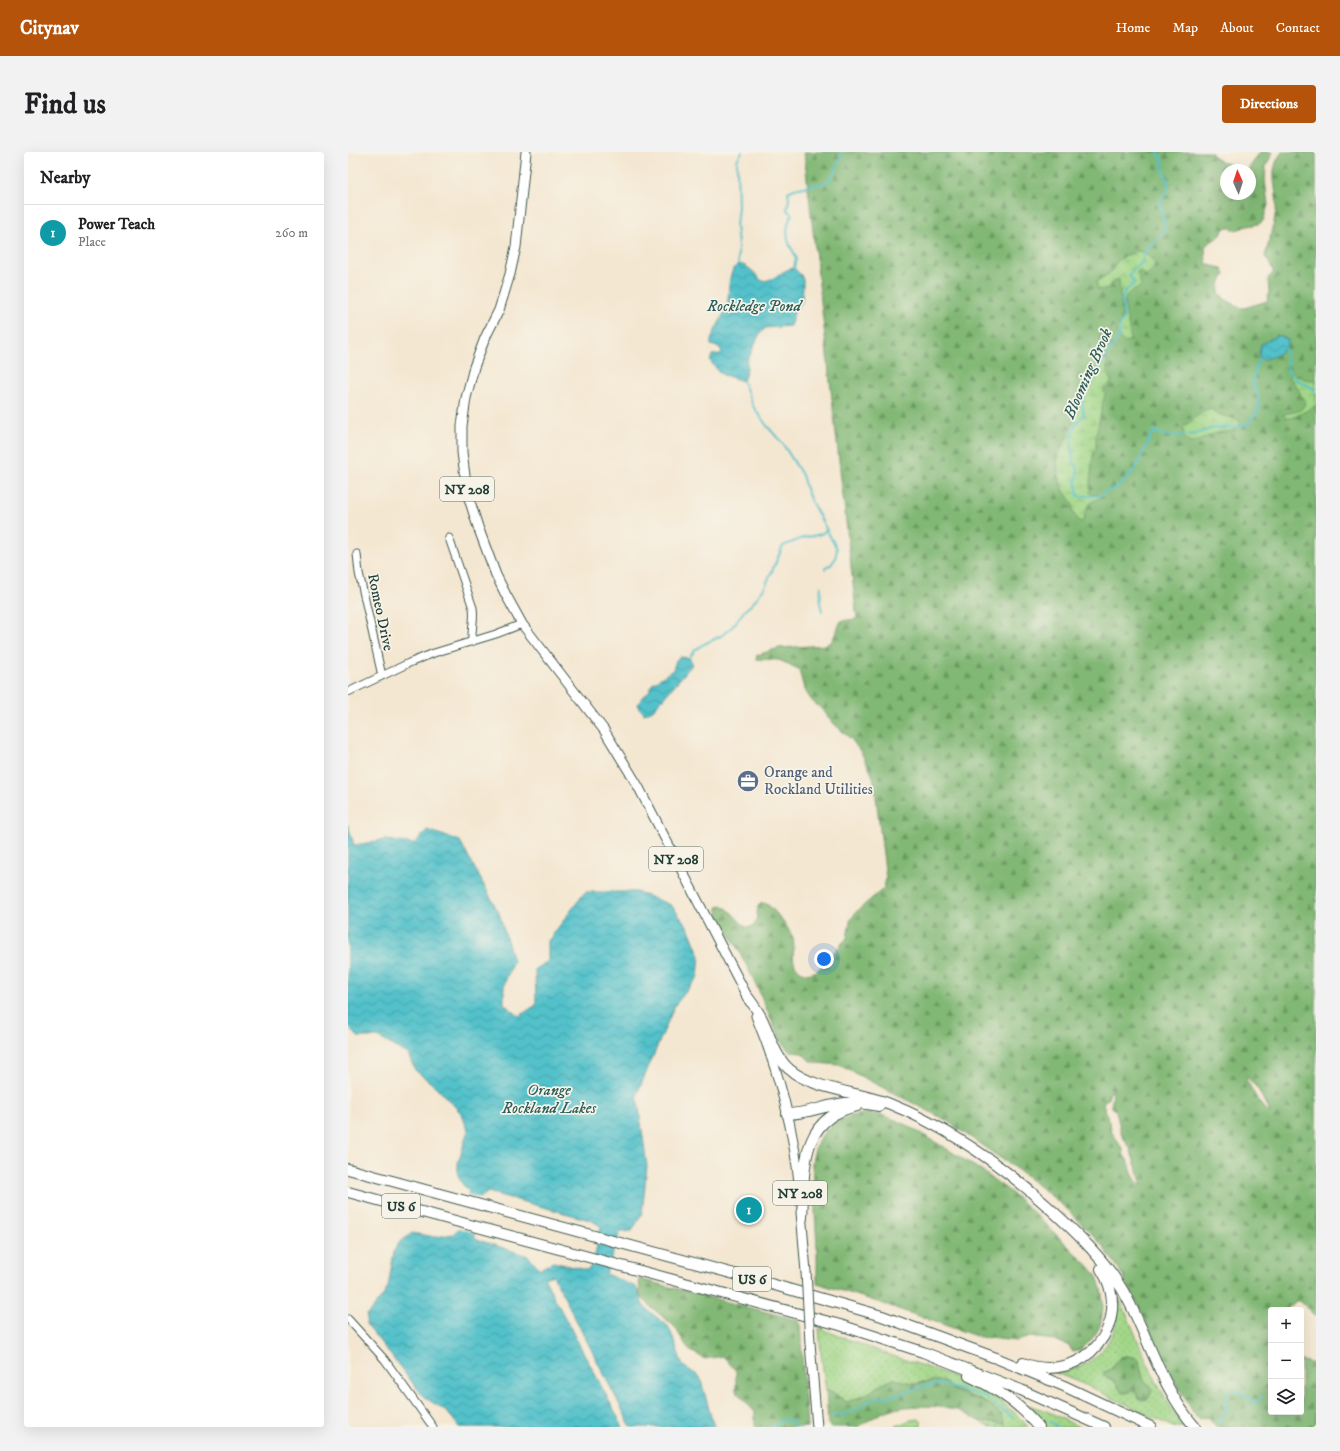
<!DOCTYPE html>
<meta charset="utf-8">
<style>
:root{--surface:#fff;--page:#f2f2f2;--text:#202124;--muted:#757577;--line:#e0e0e0;--accent:#b45309}
body{margin:0;font-family:"IM FELL DW Pica",serif;background:var(--page);color:var(--text)}
.controls{position:absolute;right:12px;bottom:12px;display:grid;overflow:hidden;border-radius:4px;box-shadow:0 4px 16px #0002}
.controls button{width:36px;height:36px;display:grid;place-items:center;padding:0;border:0;border-bottom:1px solid var(--line);background:var(--surface);color:var(--text);font:20px sans-serif}
.compass{position:absolute;left:872px;top:12px;width:36px;height:36px;border-radius:50%;background:var(--surface);box-shadow:0 4px 16px #0002;rotate:357deg}
.you{position:absolute;left:476px;top:807px;width:14px;height:14px;margin:-10px;border:3px solid #fff;border-radius:50%;background:#1a73e8;box-shadow:0 0 0 6px #1a73e833}
.badge{display:grid;place-items:center;width:26px;height:26px;border-radius:50%;background:var(--accent);color:#fff;font-size:13px;font-weight:700}
.pin{position:absolute;translate:-50% -50%;border:2px solid #fff;box-shadow:0 1px 4px #0006}
.list{margin:0;padding:0;list-style:none}
h2{display:flex;justify-content:space-between;align-items:center;height:52px;margin:0;padding:0 16px;font-size:17px}
h2 small{font-size:13px;font-weight:400;color:var(--muted)}
.list li{display:grid;grid-template-columns:26px 1fr auto;gap:12px;align-items:center;box-sizing:border-box;height:56px;padding:0 16px;border-top:1px solid var(--line)}
.list b{display:block;font-size:15px;white-space:nowrap}
.list p{margin:0;font-size:13px;white-space:nowrap;color:var(--muted)}
.list em{font-size:13px;font-style:normal;color:var(--muted)}
.icon{flex:none;width:22px;height:22px;fill:none;stroke:currentColor;stroke-width:2;stroke-linecap:round;stroke-linejoin:round}
.map{position:relative;flex:none;width:968px;height:1275px;overflow:hidden;border-radius:4px}
header{display:flex;align-items:center;gap:24px;box-sizing:border-box;height:56px;padding:0 20px;background:var(--accent);color:#fff}
header strong{font-size:19px}
nav{display:flex;gap:22px;margin-inline-start:auto;font-size:14px}
.intro{display:flex;align-items:center;justify-content:space-between;box-sizing:border-box;height:96px;padding:0 24px}
h1{margin:0;font-size:28px}
.button{padding:10px 18px;border-radius:4px;background:var(--accent);color:#fff;font-size:14px;font-weight:700}
main{display:flex;gap:24px;padding:0 24px}
aside{flex:1;background:var(--surface);border-radius:4px;box-shadow:0 4px 16px #0002}
.map>svg:first-child{display:block}
.grass{fill:url(#grass-dots);stroke:#608a5e;fill-rule:evenodd}
.forest{fill:url(#forest-firs);stroke:#507a54;fill-rule:evenodd}
.wetland{fill:url(#wetland-marsh);stroke:#608a5e}
.water{fill:url(#water-waves);stroke:#397f7f;fill-rule:evenodd}
.pier{fill:#f4e7d1}
.lines{fill:none;stroke-linecap:round;stroke-linejoin:round}
.stream{stroke:#53c1ca;stroke-width:2}
.minor-casing{stroke:#3f564c;stroke-width:9}
.major-casing{stroke:#3f564c;stroke-width:11}
.highway-casing{stroke:#3f564c;stroke-width:12}
.minor{stroke:#fff;stroke-width:7}
.major{stroke:#fff;stroke-width:9}
.highway{stroke:#fff;stroke-width:10}
.major-bridge-casing{stroke:#3f564c;stroke-width:11;stroke-linecap:butt}
.major-bridge{stroke:#fff;stroke-width:9}
.labels{text-anchor:middle;stroke-width:3.5;stroke-linejoin:round;paint-order:stroke}
.shield{fill:#f7f3e8;stroke:#60746a;stroke-width:1}
.shield-label{font-size:14px;font-weight:bold;fill:#1f3d34}
.street-label{font-size:15px;fill:#1f3d34;stroke:#f7f3e8}
.service-label{font-size:15px;fill:#4e5e75;stroke:#f7f3e8;text-anchor:start}
.water-label{font-size:16px;font-style:italic;fill:#2c5e5a;stroke:#f7f3e8}
</style>
<header>
<strong>Citynav</strong>
<nav><a>Home</a><a>Map</a><a>About</a><a>Contact</a></nav>
</header>
<div class="intro"><h1>Find us</h1><a class="button">Directions</a></div>
<main>
<aside>
<h2>Nearby<small></small></h2>
<ul class="list">
<li><span class="badge" style="background:#0f9aa8">1</span><div><b>Power Teach</b><p>Place</p></div><em>260 m</em></li>
</ul>
</aside>
<div class="map">
<svg width="968" height="1275" viewBox="0 0 968 1275">
<defs>
<pattern id="grass-dots" width="8" height="8" patternUnits="userSpaceOnUse"><rect width="8" height="8" fill="#a2d788"/><path d="M2 2h.1M6 6h.1" fill="none" stroke="#8bb976" stroke-width="1.8" stroke-linecap="round"/></pattern>
<pattern id="forest-firs" width="22" height="20" patternUnits="userSpaceOnUse"><rect width="22" height="20" fill="#81b874"/><path d="M5 1l3.5 6h-7zM16 11l3.5 6h-7z" fill="#699760"/></pattern>
<pattern id="wetland-marsh" width="20" height="14" patternUnits="userSpaceOnUse"><rect width="20" height="14" fill="#a2d788"/><path d="M1 5h8M5 5V1M11 12h8M15 12V8" fill="none" stroke="#8bb976"/></pattern>
<pattern id="water-waves" width="16" height="10" patternUnits="userSpaceOnUse"><rect width="16" height="10" fill="#53c1ca"/><path d="M0 5q4-4 8 0t8 0" fill="none" stroke="#449ea5"/></pattern>
</defs>
<rect width="100%" height="100%" fill="#f7f3e8"/>
<filter id="ink" filterUnits="userSpaceOnUse"><feTurbulence type="fractalNoise" baseFrequency=".025" numOctaves="2"/><feDisplacementMap in="SourceGraphic" scale="8" xChannelSelector="R" yChannelSelector="G"/><feConvolveMatrix kernelMatrix="1 2 1 2 8 2 1 2 1" color-interpolation-filters="sRGB"/></filter>
<filter id="wash" filterUnits="userSpaceOnUse"><feTurbulence type="fractalNoise" baseFrequency=".012" numOctaves="4" result="noise"/><feDisplacementMap in="SourceGraphic" scale="16" xChannelSelector="R" yChannelSelector="G"/><feGaussianBlur stdDeviation="0.9" result="paint"/><feColorMatrix in="noise" values="0 0 0 0 0 0 0 0 0 0 0 0 0 0 0 0 0 1.4 0 .05"/><feComposite in="paint" operator="in"/></filter>
<g filter="url(#wash)">
<rect width="100%" height="100%" fill="#f4e7d1"/>
<path class="grass" d="M 771,1146 C 792,1189 806,1237 837,1275 L 825,1275 L 740,1234 L 708,1221 C 747,1217 773,1186 771,1146 ZM 779,1204 L 790,1206 L 796,1231 L 802,1233 L 790,1243 L 787,1239 L 774,1241 L 766,1228 L 759,1226 L 755,1221 L 763,1217 L 772,1205 Z
M 471,1176 C 494,1185 516,1194 539,1202 C 587,1218 648,1234 680,1275 L 642,1275 L 630,1268 L 657,1272 L 646,1256 L 633,1248 L 604,1237 L 596,1229 L 574,1230 L 568,1232 L 546,1227 L 539,1230 L 523,1240 L 504,1249 L 498,1250 L 481,1238 L 478,1238 L 473,1203 Z
M 680,1253 L 701,1260 L 731,1275 L 700,1275 Z
M 571,1267 L 573,1269 L 573,1275 L 545,1275 L 563,1268 Z"/>
<path class="forest" d="M 456,0 L 863,0 L 867,6 L 870,8 L 895,18 L 878,18 L 878,42 L 902,42 L 902,18 L 900,18 L 912,0 L 925,0 L 918,14 L 917,28 L 920,53 L 915,69 L 911,72 L 900,74 L 888,78 L 882,76 L 876,76 L 873,83 L 857,94 L 858,111 L 864,114 L 874,116 L 877,122 L 871,133 L 871,141 L 878,148 L 886,152 L 889,155 L 896,156 L 919,149 L 921,140 L 920,126 L 925,121 L 925,118 L 917,104 C 921,89 926,74 928,58 C 931,36 918,21 934,0 L 968,0 L 968,1165 L 952,1149 L 948,1149 L 938,1158 L 923,1158 L 923,1185 L 920,1191 L 923,1195 L 923,1260 L 953,1260 L 953,1208 L 968,1213 L 968,1275 L 869,1275 L 859,1265 L 852,1267 L 848,1265 L 818,1214 L 791,1154 L 769,1114 L 753,1092 L 719,1057 L 677,1023 L 596,967 L 491,913 L 469,911 L 461,908 L 454,901 L 442,900 C 428,886 419,856 410,837 C 403,821 394,805 386,790 C 379,778 369,769 370,754 L 374,753 L 382,759 L 397,775 L 403,775 L 408,771 L 410,754 L 414,751 C 416,751 419,752 420,753 C 426,757 443,779 445,786 C 448,799 440,811 454,820 C 460,823 463,821 469,819 L 499,786 L 502,769 L 508,760 L 536,736 L 538,726 L 526,629 L 524,622 L 514,602 L 504,588 L 483,569 L 476,559 L 464,549 L 456,537 L 451,517 L 431,508 L 408,507 L 409,503 L 431,496 L 478,493 L 484,489 L 493,469 L 509,467 ZM 899,925 L 910,937 L 922,961 C 913,957 903,936 898,927 ZM 764,933 L 765,941 L 763,954 L 768,959 L 774,984 L 782,996 L 794,1033 L 790,1032 L 784,1021 L 781,1010 L 776,1004 L 775,998 L 763,979 L 762,970 L 755,952 L 756,949 L 760,947 Z
M 523,961 C 546,964 565,977 584,988 C 614,1006 645,1025 672,1048 C 689,1063 704,1079 720,1094 C 729,1104 743,1114 749,1125 C 756,1140 757,1161 751,1176 C 746,1186 736,1198 725,1200 L 721,1194 L 707,1188 L 682,1185 L 669,1189 L 631,1185 L 530,1150 L 469,1131 L 469,1096 L 464,1011 C 468,977 491,963 523,961 Z
M 291,1127 L 449,1168 L 452,1173 L 459,1275 L 407,1275 L 407,1260 L 388,1239 L 388,1219 L 375,1204 L 357,1207 L 341,1198 L 326,1174 L 303,1155 L 292,1144 Z
M 779,1204 L 790,1206 L 796,1231 L 802,1233 L 804,1237 L 801,1246 L 797,1248 L 792,1247 L 787,1239 L 774,1241 L 766,1228 L 756,1224 L 755,1221 L 763,1217 L 772,1205 Z
M 546,1227 L 568,1232 L 582,1229 L 596,1229 C 599,1232 602,1236 605,1238 C 623,1247 652,1250 657,1272 L 630,1268 L 612,1259 L 595,1255 L 572,1254 L 557,1255 L 545,1257 L 533,1261 L 510,1275 L 482,1275 L 480,1271 L 478,1238 L 483,1239 L 498,1250 C 516,1247 529,1233 546,1227 Z"/>
<path class="wetland" d="M 787,99 C 804,99 816,117 797,123 L 792,119 L 789,120 L 793,133 C 787,142 780,135 776,150 L 783,188 L 776,190 L 769,183 L 769,177 L 774,164 L 771,127 C 760,129 762,141 750,137 L 748,130 L 762,121 L 770,108 Z
M 759,207 C 758,216 758,223 764,229 L 755,239 L 757,242 L 748,283 L 748,296 L 745,302 L 742,333 L 742,341 L 744,343 L 749,342 L 754,345 C 740,350 738,353 736,368 L 732,370 L 726,362 L 724,351 L 713,334 L 709,310 L 715,291 L 720,285 L 730,257 L 732,247 L 748,223 L 754,208 Z
M 944,221 L 956,227 L 968,229 L 968,254 L 944,266 L 937,266 L 934,263 C 944,259 956,262 957,249 C 953,245 952,240 949,235 C 946,231 943,229 941,224 Z
M 862,257 L 871,262 L 893,269 C 887,282 880,279 869,281 C 860,283 853,289 842,291 L 836,285 L 835,275 L 857,258 Z"/>
<path class="water" d="M 391,112 C 402,114 407,122 414,129 C 430,128 432,118 446,116 L 453,123 L 455,128 L 455,134 L 454,150 L 447,158 L 442,174 L 418,176 L 412,181 L 399,210 L 399,216 L 395,229 L 373,222 L 362,209 L 364,203 L 372,202 L 374,200 L 372,196 L 363,193 L 363,188 C 367,176 375,166 379,153 C 382,142 378,119 391,112 Z
M 928,184 L 933,184 L 940,188 C 941,198 921,209 912,207 L 911,201 L 913,192 Z
M 332,505 L 341,506 L 344,510 L 343,514 L 305,558 L 296,562 L 290,553 L 294,545 L 300,541 L 305,531 L 325,518 L 328,508 Z
M 0,673 L 6,693 L 37,688 L 66,692 L 79,678 L 112,689 L 151,761 L 165,809 L 156,833 L 156,852 L 171,864 L 188,853 L 187,817 L 200,809 L 200,789 L 237,740 L 289,740 L 323,753 L 340,775 L 352,804 L 350,825 L 327,853 L 289,942 L 299,1014 L 294,1062 L 284,1079 L 272,1080 L 258,1122 L 288,1135 L 296,1155 L 320,1174 L 324,1183 L 335,1214 L 352,1225 L 366,1275 L 283,1275 L 205,1123 L 196,1126 L 275,1275 L 111,1275 L 100,1261 L 75,1244 L 18,1172 L 19,1163 L 35,1144 L 40,1135 L 46,1099 L 50,1092 L 64,1081 L 87,1085 L 105,1082 L 111,1077 L 121,1039 L 115,1033 L 110,1024 L 110,1011 L 120,978 L 113,961 L 87,934 L 67,918 L 60,902 L 30,885 L 10,885 L 0,875 ZM 140,1040 L 242,1068 L 253,1074 L 245,1113 L 239,1118 L 205,1110 L 192,1117 L 180,1104 L 127,1087 C 125,1079 130,1051 134,1044 C 136,1043 138,1042 140,1040 Z"/>
<path class="pier" d="M 118,1042 L 136,1047 L 128,1081 L 110,1076 Z"/>
<g class="lines">
<path class="stream" d="M 810,0 L 816,12 L 814,15 C 817,24 823,30 819,40 C 816,44 813,46 812,51 L 818,79 L 799,96 L 793,112 L 785,118 L 781,123 L 786,130 L 785,133 L 777,139 L 774,147 L 776,165 L 772,174 L 771,185 L 754,211 L 752,218 L 740,237 L 734,250 L 736,263 L 728,271 L 723,287 L 725,309 L 730,317 L 728,330 L 730,344 L 751,344 L 759,339 L 763,338 L 771,334 L 787,317 L 799,293 L 801,287 L 806,279 L 815,283 L 828,284 L 848,282 L 865,276 L 891,275 L 899,272 L 911,258 L 910,246 L 905,230 L 909,212 L 912,207
M 391,112 L 390,109 L 390,92 L 388,74 L 390,55 L 389,11 L 389,8 L 394,0
M 446,116 L 448,106 C 447,101 444,98 442,94 C 438,84 438,72 444,63 L 439,58 L 441,47 L 440,40 L 446,37 L 480,30 L 489,16 L 494,0
M 937,196 L 940,218 L 943,223 L 948,227 L 968,238
M 395,229 L 405,254 L 419,274 L 435,292 L 454,323 L 458,337 L 463,349 L 489,397 L 487,407 L 483,413 L 479,414 L 477,417
M 473,434 L 472,451 L 474,459
M 341,506 L 347,498 L 354,493 L 373,484 L 384,475 L 397,458 L 404,452 L 417,435 L 435,394 L 455,386 L 473,382 L 479,378
M 484,1264 L 501,1261 L 527,1246 L 540,1245 L 581,1233 L 592,1232 L 635,1244 L 664,1265
M 703,1270 L 710,1275
M 867,1271 L 873,1267 L 879,1258 L 877,1247 L 881,1238 C 891,1236 899,1246 907,1251 L 910,1250 L 914,1244
M 424,1275 L 437,1267 L 443,1269 L 448,1275"/>
</g>
</g>
<g filter="url(#ink)">
<g class="lines">
<g class="minor-casing">
<path id="minor" d="M 101,386 L 125,456 C 127,466 123,478 124,490
M 9,402 L 11,421 L 34,524
M 0,540 L 61,511 L 86,501 L 148,482 L 174,472
M 0,1167 L 37,1208 L 85,1275"/>
</g>
<g class="major-casing">
<path id="major" d="M 178,0 L 168,95 L 162,122 L 151,158 L 137,186 L 126,215 L 118,246 L 114,274 L 114,300 L 119,340 L 130,375 L 148,423 L 158,443 L 174,472 L 256,578 L 290,634 L 402,850
M 408,864 C 431,919 446,979 452,1039
M 453,1060 L 458,1120
M 462,1191 L 469,1275"/>
</g>
<g class="highway-casing">
<path id="highway" d="M 399,844 C 405,852 411,860 415,869 C 423,886 427,904 441,917 C 465,938 513,940 542,952 C 599,975 652,1012 698,1053 C 728,1080 760,1110 779,1146 C 802,1189 814,1237 847,1275
M 439,962 C 459,962 478,953 497,951 C 509,950 520,952 531,954
M 0,1017 L 416,1130 L 534,1164 L 648,1206 L 716,1234 L 803,1275
M 0,1040 L 492,1173 L 575,1200 L 629,1221 L 673,1238 L 756,1275
M 454,1066 C 457,1020 450,966 509,954
M 675,1211 C 735,1234 788,1171 753,1117
M 621,1224 C 648,1236 672,1252 691,1275"/>
</g>
<use href="#minor" class="minor"/>
<use href="#major" class="major"/>
<use href="#highway" class="highway"/>
<g class="major-bridge-casing">
<path id="major-bridge" d="M 458,1120 L 462,1191"/>
</g>
<use href="#major-bridge" class="major-bridge"/>
</g>
</g>
<defs>
<g id="office-disc" transform="scale(1.15)"><circle r="9.5" fill="#5c6f8a" stroke="#f7f3e8"/><path d="M-6-3h4V-5.5h4V-3h4V5H-6ZM-1-4.5V-3h2v-1.5ZM-6 0V1H6V0Z" fill="#fff"/></g>
</defs>
<g fill-rule="evenodd">
<use href="#office-disc" x="400" y="629"/>
</g>
<g class="labels">
<g class="shield">
<rect x="92" y="325" width="54" height="24" rx="3"/>
<rect x="301" y="695" width="54" height="24" rx="3"/>
<rect x="425" y="1029" width="54" height="24" rx="3"/>
<rect x="34" y="1042" width="38" height="24" rx="3"/>
<rect x="385" y="1115" width="38" height="24" rx="3"/>
</g>
<g class="shield-label">
<text x="119" y="342">NY 208</text>
<text x="328" y="712">NY 208</text>
<text x="452" y="1046">NY 208</text>
<text x="53" y="1059">US 6</text>
<text x="404" y="1132">US 6</text>
</g>
<g class="street-label">
<text transform="translate(33 460) rotate(78)" y="5">Romeo Drive</text>
</g>
<g class="service-label">
<text x="416" y="625">Orange and<tspan x="416" dy="17">Rockland Utilities</tspan></text>
</g>
<g class="water-label">
<text x="406" y="159">Rockledge Pond</text>
<text transform="translate(739 221) rotate(-66)" y="6">Blooming Brook</text>
<text x="201" y="943">Orange<tspan x="201" dy="18">Rockland Lakes</tspan></text>
</g>
</g>
</svg>
<div class="controls">
<button>+</button>
<button>−</button>
<button><svg class="icon" aria-label="layers" viewBox="0 0 24 24"><path d="M12 4l9 5-9 5-9-5zM3 14l9 5 9-5"/></svg></button>
</div>
<svg class="compass" viewBox="-18 -18 36 36"><path d="M0-13l5 13h-10z" fill="#e53935"/><path d="M0 13l5-13h-10z" fill="#757577"/></svg>
<div class="you"></div>
<div class="pin badge" style="left:401px;top:1058px;background:#0f9aa8">1</div>
</div>
</main>
